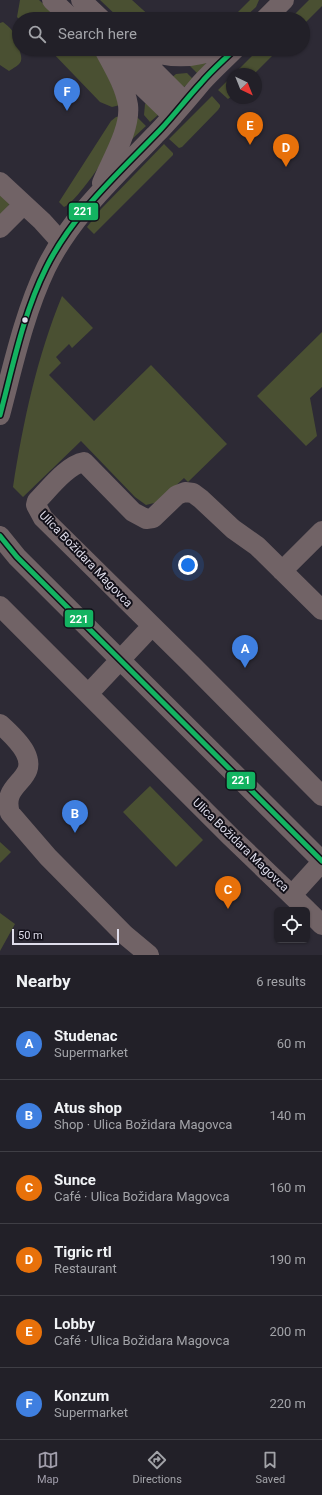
<!DOCTYPE html>
<meta charset="utf-8">
<style>
:root{--surface:#222028;--page:#2a2830;--text:#f1f3f6;--muted:#a2a3a8;--line:#3f3e45;--accent:#a19eab}
body{margin:0;font-family:Roboto,sans-serif;background:var(--page);color:var(--text)}
.controls{position:absolute;right:12px;bottom:12px;display:grid;overflow:hidden;border-radius:6px;box-shadow:0 1px 3px #0004}
.controls button{width:36px;height:36px;display:grid;place-items:center;padding:0;border:0;border-bottom:1px solid var(--line);background:var(--surface);color:var(--text);font:20px sans-serif}
.compass{position:absolute;left:226px;top:68px;width:36px;height:36px;border-radius:50%;background:var(--surface);box-shadow:0 1px 3px #0004;rotate:137deg}
.scale{position:absolute;left:12px;bottom:10px;width:107px;box-sizing:border-box;padding-left:4px;border:2px solid #dfddeb;border-top:0;font-size:11px;line-height:14px;white-space:nowrap;color:#dfddeb;-webkit-text-stroke:3px #121019;paint-order:stroke}
.you{position:absolute;left:188px;top:565px;width:14px;height:14px;margin:-10px;border:3px solid #fff;border-radius:50%;background:#1a73e8;box-shadow:0 0 0 6px #1a73e833}
.badge{display:grid;place-items:center;width:26px;height:26px;border-radius:50%;background:var(--accent);color:#fff;font-size:13px;font-weight:700}
.pin{position:absolute;translate:-50% -33px;filter:drop-shadow(0 1px 2px #0008)}
.pin::after{content:'';position:absolute;top:21px;width:14px;height:12px;background:inherit;clip-path:polygon(0 0,100% 0,50% 100%)}
.list{margin:0;padding:0;list-style:none}
h2{display:flex;justify-content:space-between;align-items:center;height:52px;margin:0;padding:0 16px;font-size:17px}
h2 small{font-size:13px;font-weight:400;color:var(--muted)}
.list li{display:grid;grid-template-columns:26px 1fr auto;gap:12px;align-items:center;box-sizing:border-box;height:72px;padding:0 16px;border-top:1px solid var(--line)}
.list b{display:block;font-size:15px;white-space:nowrap}
.list p{margin:0;font-size:13px;white-space:nowrap;color:var(--muted)}
.list em{font-size:13px;font-style:normal;color:var(--muted)}
.icon{flex:none;width:22px;height:22px;fill:none;stroke:currentColor;stroke-width:2;stroke-linecap:round;stroke-linejoin:round}
.map{position:relative;flex:none;width:322px;height:955px;overflow:hidden}
.search{position:absolute;background:var(--surface);box-shadow:0 1px 3px #0004;left:12px;right:12px;top:12px;height:44px;display:flex;align-items:center;gap:10px;box-sizing:border-box;padding:0 14px;border-radius:22px;color:var(--muted);font-size:15px}
.sheet{height:484px;background:var(--surface)}
nav{display:flex;justify-content:space-around;align-items:center;box-sizing:border-box;height:56px;border-top:1px solid var(--line);background:var(--surface);font-size:11px;color:var(--muted)}
nav a{display:grid;justify-items:center;gap:2px}
nav .on{color:var(--accent)}
.map>svg:first-child{display:block}
.green{fill:#4a5032}
.lines{fill:none;stroke-linecap:round;stroke-linejoin:round}
.minor{stroke:#716366;stroke-width:20}
.bus-1-casing{stroke:#121019;stroke-width:8}
.bus-1{stroke:#13b361;stroke-width:5}
.bus-dot{fill:#dfddeb;stroke:#121019;stroke-width:1.5}
.labels{text-anchor:middle;stroke-width:4;stroke-linejoin:round;paint-order:stroke}
.street-label{font-size:12px;fill:#dfddeb;stroke:#121019}
.line-badge{stroke:#121019;stroke-width:1.5}
.badge-label{font-size:11px;text-anchor:middle;font-weight:bold;fill:#fff}
</style>
<div class="map">
<svg width="322" height="955" viewBox="0 0 322 955">
<rect width="100%" height="100%" fill="#2d2a35"/>
<path class="green" d="M 20,0 L 39,0 L 60,19 L 19,19 L 17,17 Z
M 100,0 L 132,0 L 153,19 L 120,19 Z
M 250,0 L 259,0 L 256,7 L 243,19 L 231,19 Z
M 309,0 L 322,0 L 322,6 L 303,25 L 303,19 L 290,19 Z
M 3,22 C 15,31 15,35 19,49 C 20,52 22,56 21,61 C 19,66 13,68 9,71 L 0,65 L 0,23 Z
M 49,49 L 89,49 L 102,61 L 120,105 L 112,107 L 100,102 Z
M 259,49 L 279,49 L 254,74 L 234,74 Z
M 213,54 L 198,74 L 186,62 Z
M 187,73 L 193,79 L 183,88 L 170,79 L 176,74 Z
M 232,76 L 232,96 L 228,99 L 218,90 Z
M 212,96 L 220,105 L 220,107 L 218,110 L 182,147 L 179,148 L 169,139 Z
M 150,99 L 158,115 L 150,122 L 144,115 L 145,104 Z
M 123,116 C 118,127 114,140 109,151 C 103,162 74,204 64,207 L 59,202 L 111,121 L 116,117 Z
M 136,116 L 146,126 L 130,141 Z
M 164,144 L 173,153 L 173,155 L 94,234 L 87,227 L 101,209 Z
M 0,187 L 10,203 L 0,218 Z
M 62,296 L 93,328 L 72,348 L 69,344 L 56,357 L 61,363 L 49,375 L 94,421 L 151,365 L 227,444 L 188,482 L 184,478 L 158,502 L 146,505 L 135,497 L 81,441 L 23,497 L 13,487 C 23,422 37,357 62,296 Z
M 322,332 L 322,387 L 310,398 L 317,436 L 306,446 L 257,396 Z
M 150,786 L 203,840 L 176,867 L 123,812 Z
M 0,842 L 11,852 L 0,863 Z
M 0,913 L 15,924 L 0,951 Z"/>
<g class="lines">
<path class="minor" d="M 52,0 L 72,19
M 81,0 L 101,19
M 265,19 L 284,0
M 132,49 L 185,102
M 142,49 C 167,58 191,60 216,49
M 115,60 L 173,116
M 0,182 L 42,221 L 61,242
M 102,183 C 111,161 131,129 128,105 C 125,86 114,68 105,51
M 0,228 L 23,205
M 0,415 C 13,366 24,314 46,268 C 72,215 115,177 155,135 C 171,119 186,101 201,83 C 212,71 224,60 235,49
M 0,536 L 17,557 L 322,861
M 282,571 L 322,531
M 0,606 L 230,836 L 307,910
M 322,610 L 257,546 L 233,529 L 201,499 L 193,493 L 185,492 L 177,495 L 153,518 L 146,519 L 133,512 L 84,462 C 67,465 49,489 37,501 L 36,505 L 43,518 L 192,665 L 322,796
M 89,693 L 152,626
M 0,724 C 9,732 19,741 25,752 C 40,781 0,782 10,813 L 48,857 L 125,935 L 149,955
M 292,895 L 322,862
M 307,910 L 322,925"/>
<g class="bus-1-casing">
<path id="bus-1" d="M 0,415 C 13,366 23,314 46,268 C 73,213 120,172 161,129 C 175,114 187,98 201,83 C 211,71 224,60 235,49
M 0,536 L 17,557 L 322,861"/>
</g>
<use href="#bus-1" class="bus-1"/>
</g>
<circle class="bus-dot" cx="25" cy="320" r="3.5"/>
<g class="labels">
<g class="street-label">
<text transform="translate(86 559) rotate(46)" y="4">Ulica Božidara Magovca</text>
<text transform="translate(241 845) rotate(44)" y="4">Ulica Božidara Magovca</text>
</g>
</g>
<g class="line-badge">
<rect x="68" y="202" width="31" height="19" rx="4" fill="#13b361"/>
<rect x="64" y="609" width="30" height="19" rx="4" fill="#13b361"/>
<rect x="226" y="771" width="30" height="19" rx="4" fill="#13b361"/>
</g>
<g class="badge-label">
<text x="83" y="215">221</text>
<text x="79" y="623">221</text>
<text x="241" y="784">221</text>
</g>
</svg>
<div class="controls">
<button><svg class="icon" aria-label="locate" viewBox="0 0 24 24"><circle cx="12" cy="12" r="6"/><path d="M12 2v4M12 18v4M2 12h4M18 12h4"/></svg></button>
</div>
<svg class="compass" viewBox="-18 -18 36 36"><path d="M0-13l5 13h-10z" fill="#e53935"/><path d="M0 13l5-13h-10z" fill="#a2a3a8"/></svg>
<div class="scale">50 m</div>
<div class="you"></div>
<div class="pin badge" style="left:245px;top:668px;background:#3f7fe0">A</div>
<div class="pin badge" style="left:75px;top:833px;background:#3f7fe0">B</div>
<div class="pin badge" style="left:228px;top:909px;background:#e8710a">C</div>
<div class="pin badge" style="left:286px;top:167px;background:#e8710a">D</div>
<div class="pin badge" style="left:250px;top:145px;background:#e8710a">E</div>
<div class="pin badge" style="left:67px;top:111px;background:#3f7fe0">F</div>
<div class="search"><svg class="icon" aria-label="search" viewBox="0 0 24 24"><circle cx="10" cy="10" r="6"/><path d="M15 15l6 6"/></svg>Search here</div>
</div>
<section class="sheet">
<h2>Nearby<small>6 results</small></h2>
<ul class="list">
<li><span class="badge" style="background:#3f7fe0">A</span><div><b>Studenac</b><p>Supermarket</p></div><em>60 m</em></li>
<li><span class="badge" style="background:#3f7fe0">B</span><div><b>Atus shop</b><p>Shop · Ulica Božidara Magovca</p></div><em>140 m</em></li>
<li><span class="badge" style="background:#e8710a">C</span><div><b>Sunce</b><p>Café · Ulica Božidara Magovca</p></div><em>160 m</em></li>
<li><span class="badge" style="background:#e8710a">D</span><div><b>Tigric rtl</b><p>Restaurant</p></div><em>190 m</em></li>
<li><span class="badge" style="background:#e8710a">E</span><div><b>Lobby</b><p>Café · Ulica Božidara Magovca</p></div><em>200 m</em></li>
<li><span class="badge" style="background:#3f7fe0">F</span><div><b>Konzum</b><p>Supermarket</p></div><em>220 m</em></li>
</ul>
</section>
<nav>
<a class="on"><svg class="icon" aria-label="map" viewBox="0 0 24 24"><path d="M3 6l6-2 6 2 6-2v14l-6 2-6-2-6 2zM9 4v14M15 6v14"/></svg>Map</a>
<a><svg class="icon" aria-label="directions" viewBox="0 0 24 24"><path d="M12 3l9 9-9 9-9-9zM9 14v-3h6M13 9l2 2-2 2"/></svg>Directions</a>
<a><svg class="icon" aria-label="saved" viewBox="0 0 24 24"><path d="M7 4h10v16l-5-4-5 4z"/></svg>Saved</a>
</nav>
